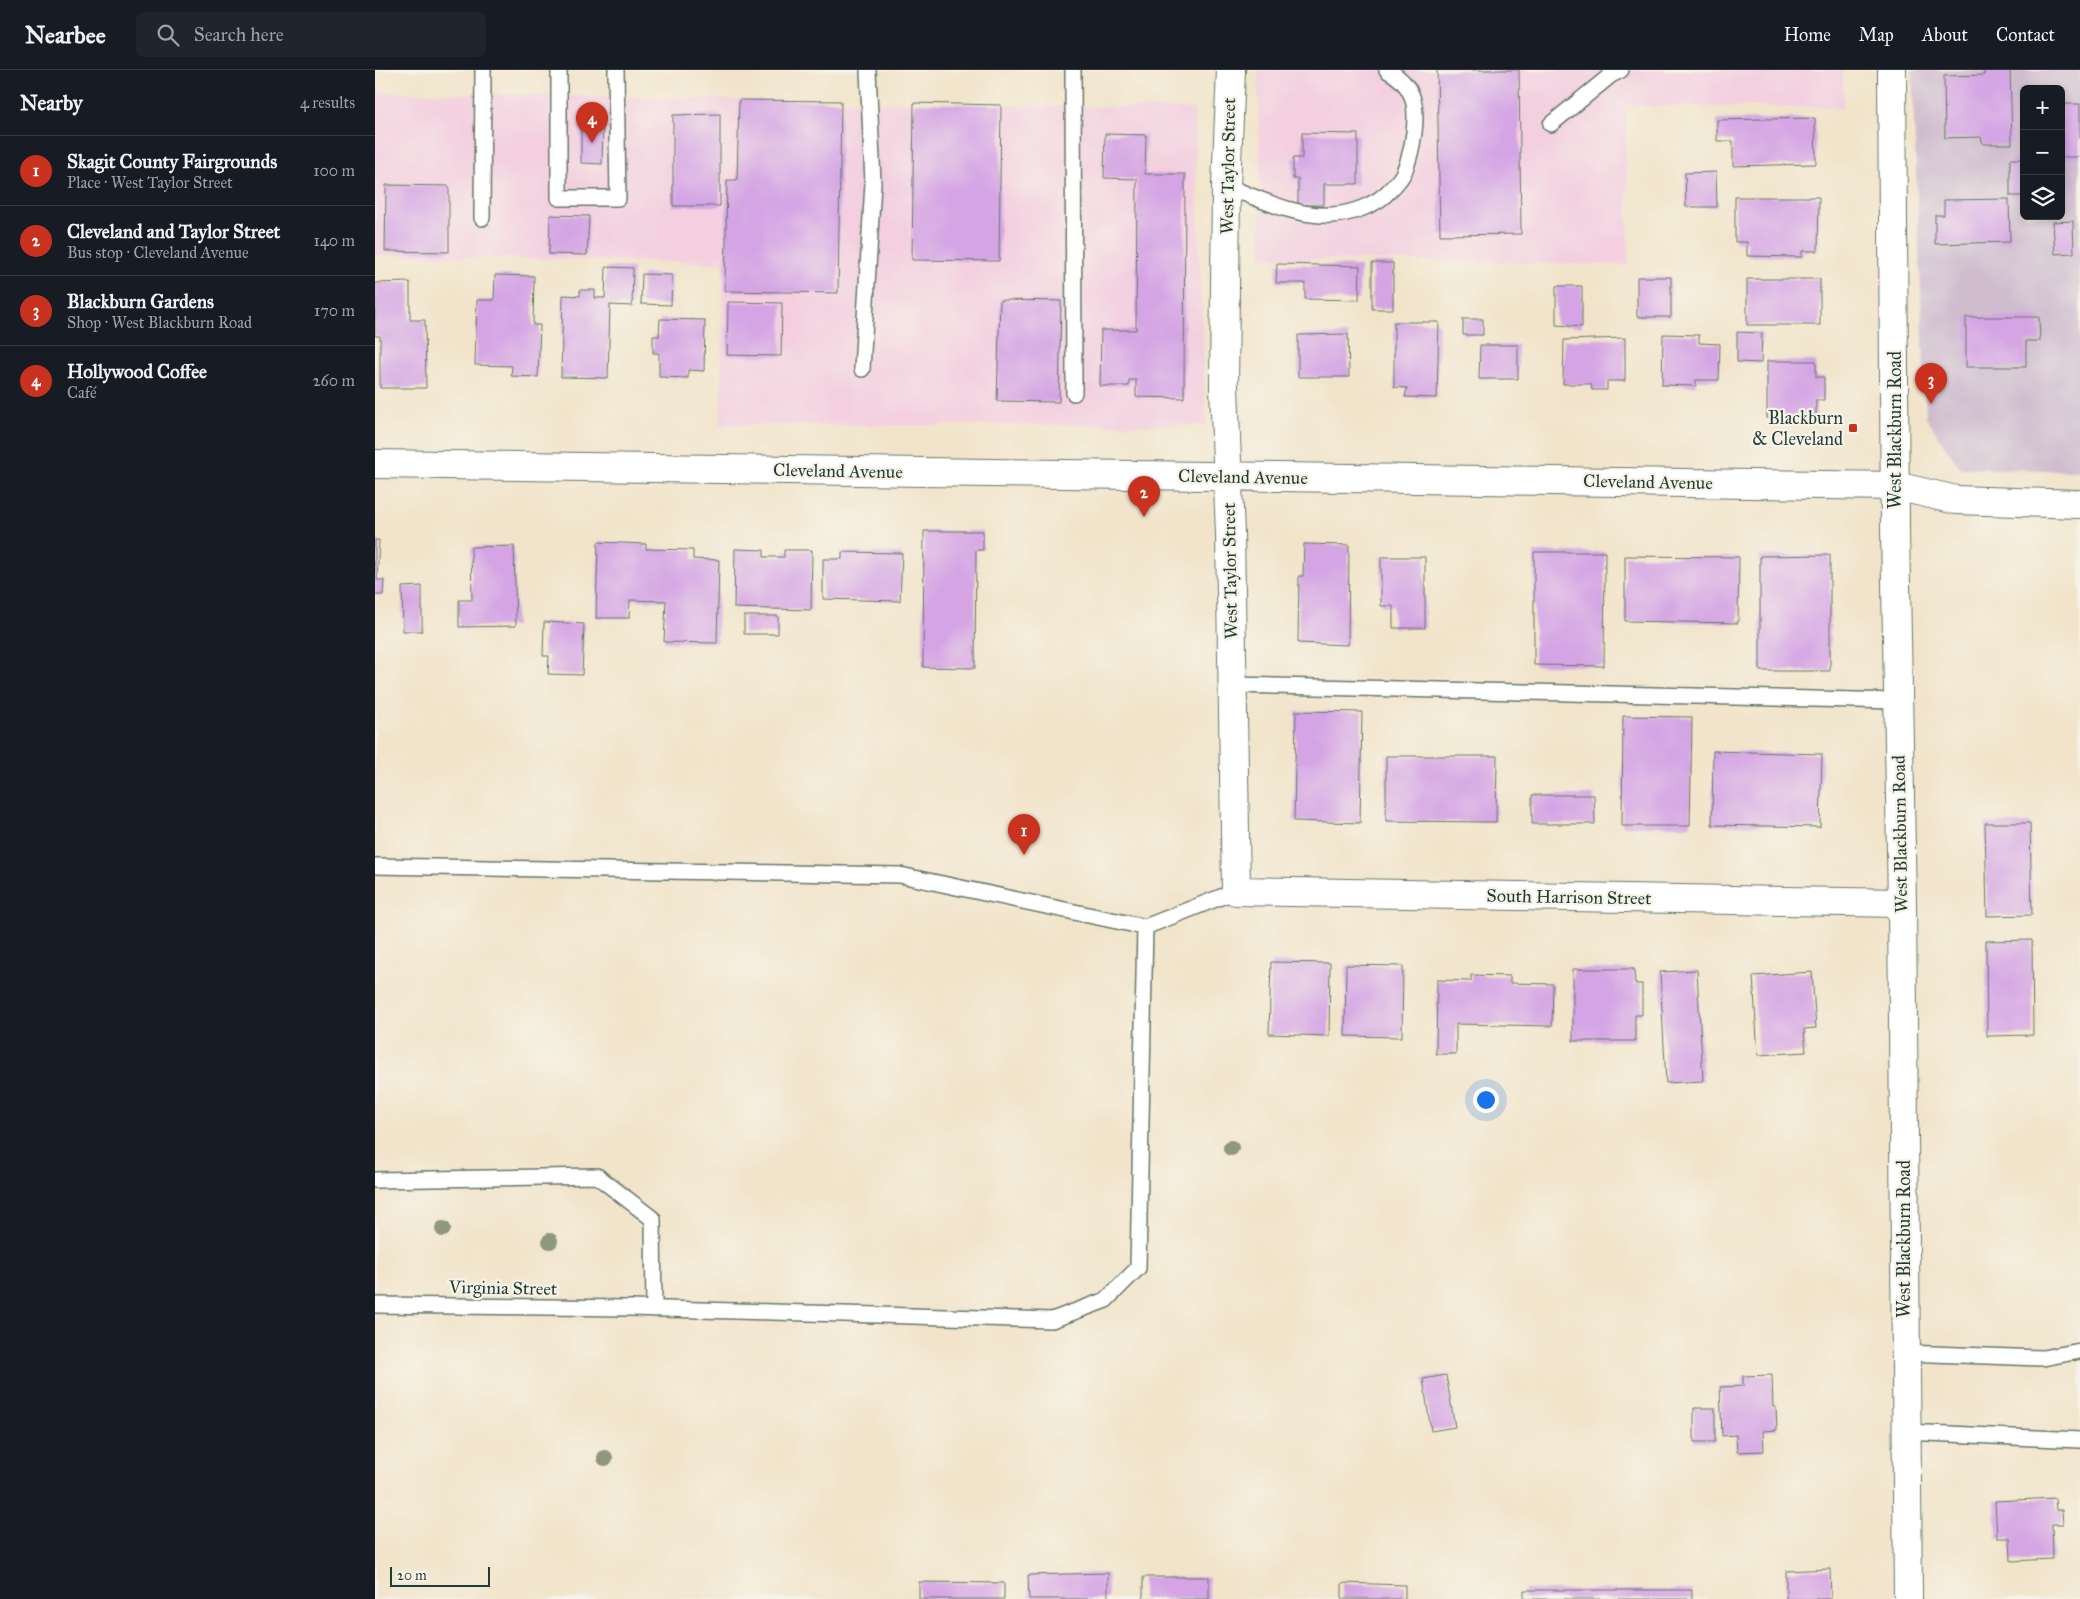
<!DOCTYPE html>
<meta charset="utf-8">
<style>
:root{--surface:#171b24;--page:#20242c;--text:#f1f3f6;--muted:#9ea1a6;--line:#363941;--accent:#c8321e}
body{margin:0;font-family:"IM FELL Great Primer",serif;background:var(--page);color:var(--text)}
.controls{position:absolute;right:15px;top:15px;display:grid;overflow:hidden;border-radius:8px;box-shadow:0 2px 8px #0003}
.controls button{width:45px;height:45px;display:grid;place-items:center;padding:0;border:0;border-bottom:1px solid var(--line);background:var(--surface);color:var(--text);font:25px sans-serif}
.scale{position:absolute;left:15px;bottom:12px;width:100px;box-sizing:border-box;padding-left:5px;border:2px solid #1f3d34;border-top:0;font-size:14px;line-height:18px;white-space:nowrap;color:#1f3d34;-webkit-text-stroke:4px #f7f3e8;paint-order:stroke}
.you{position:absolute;left:1110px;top:1029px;width:18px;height:18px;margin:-12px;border:4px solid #fff;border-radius:50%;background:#1a73e8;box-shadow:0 0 0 8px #1a73e833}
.badge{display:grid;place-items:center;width:32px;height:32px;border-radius:50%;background:var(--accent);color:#fff;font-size:16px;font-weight:700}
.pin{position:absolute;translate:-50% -41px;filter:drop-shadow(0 1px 2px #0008)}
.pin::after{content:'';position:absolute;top:26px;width:18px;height:15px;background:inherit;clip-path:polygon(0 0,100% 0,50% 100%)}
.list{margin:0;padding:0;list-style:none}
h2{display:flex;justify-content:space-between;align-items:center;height:65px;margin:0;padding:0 20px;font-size:21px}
h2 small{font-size:16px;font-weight:400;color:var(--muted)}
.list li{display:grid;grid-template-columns:32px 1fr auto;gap:15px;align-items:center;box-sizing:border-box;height:70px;padding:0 20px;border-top:1px solid var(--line)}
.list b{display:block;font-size:19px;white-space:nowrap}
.list p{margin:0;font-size:16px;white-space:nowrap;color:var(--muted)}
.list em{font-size:16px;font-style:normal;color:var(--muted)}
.icon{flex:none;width:28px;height:28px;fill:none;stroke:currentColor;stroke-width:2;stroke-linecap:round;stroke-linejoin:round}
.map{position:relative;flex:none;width:1705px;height:1529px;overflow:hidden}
header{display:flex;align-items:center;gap:30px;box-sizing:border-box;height:70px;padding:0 25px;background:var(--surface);border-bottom:1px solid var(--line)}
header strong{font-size:24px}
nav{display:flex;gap:28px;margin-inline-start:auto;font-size:18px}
.search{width:350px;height:45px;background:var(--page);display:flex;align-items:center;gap:12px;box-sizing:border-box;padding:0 18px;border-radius:8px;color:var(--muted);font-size:19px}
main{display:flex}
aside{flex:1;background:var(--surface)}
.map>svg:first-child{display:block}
.built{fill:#f3cfe0}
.industrial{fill:#cfbdcf;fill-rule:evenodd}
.building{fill:#d4a4e4}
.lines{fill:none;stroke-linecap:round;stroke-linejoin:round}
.service-casing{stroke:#687768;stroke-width:18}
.minor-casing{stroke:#687768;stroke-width:30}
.tertiary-casing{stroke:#687768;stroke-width:30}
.service{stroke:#fff;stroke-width:15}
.minor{stroke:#fff;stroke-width:28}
.tertiary{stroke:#fff;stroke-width:28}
.tree{fill:#8f987e}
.poi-dot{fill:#c8321e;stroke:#f7f3e8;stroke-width:2}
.labels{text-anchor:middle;stroke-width:4.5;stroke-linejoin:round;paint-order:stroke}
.street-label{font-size:18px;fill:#1f3d34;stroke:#f7f3e8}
.poi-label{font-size:18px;fill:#1f3d34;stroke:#f7f3e8;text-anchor:end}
</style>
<header>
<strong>Nearbee</strong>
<div class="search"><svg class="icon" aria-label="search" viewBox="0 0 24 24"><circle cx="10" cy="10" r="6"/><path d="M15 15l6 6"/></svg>Search here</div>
<nav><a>Home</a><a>Map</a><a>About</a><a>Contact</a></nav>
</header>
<main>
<aside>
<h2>Nearby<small>4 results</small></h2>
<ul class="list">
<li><span class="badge">1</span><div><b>Skagit County Fairgrounds</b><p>Place · West Taylor Street</p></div><em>100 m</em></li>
<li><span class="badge">2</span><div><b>Cleveland and Taylor Street</b><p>Bus stop · Cleveland Avenue</p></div><em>140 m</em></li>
<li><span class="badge">3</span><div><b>Blackburn Gardens</b><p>Shop · West Blackburn Road</p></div><em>170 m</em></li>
<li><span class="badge">4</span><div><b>Hollywood Coffee</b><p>Café</p></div><em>260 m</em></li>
</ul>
</aside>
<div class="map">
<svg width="1705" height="1529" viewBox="0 0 1705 1529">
<rect width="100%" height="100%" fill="#f7f3e8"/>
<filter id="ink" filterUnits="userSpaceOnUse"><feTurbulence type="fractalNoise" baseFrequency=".02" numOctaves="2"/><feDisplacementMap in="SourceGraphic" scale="10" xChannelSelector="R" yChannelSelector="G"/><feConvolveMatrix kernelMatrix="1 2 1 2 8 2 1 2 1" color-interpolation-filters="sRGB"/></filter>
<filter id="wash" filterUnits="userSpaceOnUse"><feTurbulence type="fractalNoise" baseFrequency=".0096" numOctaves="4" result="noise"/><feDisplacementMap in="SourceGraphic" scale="20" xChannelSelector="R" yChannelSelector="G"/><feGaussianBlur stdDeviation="1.12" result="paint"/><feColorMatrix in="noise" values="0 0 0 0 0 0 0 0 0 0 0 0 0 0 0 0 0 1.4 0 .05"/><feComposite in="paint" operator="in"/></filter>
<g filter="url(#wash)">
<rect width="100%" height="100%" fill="#f1e4ca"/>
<path class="built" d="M 883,0 L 1468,0 L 1468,37 L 1250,36 L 1254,195 L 886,188 Z
M 0,22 L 819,39 L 831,355 L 346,355 L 348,193 L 0,185 Z"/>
<path class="industrial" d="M 1537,0 L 1705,0 L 1705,401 L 1585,398 L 1551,348 ZM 1649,19 L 1686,19 L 1686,146 L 1649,146 Z"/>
<g id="blocks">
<path class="building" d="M 1062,0 L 1144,0 L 1146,164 L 1065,165 Z
M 1609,0 L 1635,0 L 1637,74 L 1608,74 L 1606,67 L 1570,68 L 1569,6 L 1609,5 Z
M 364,30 L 466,31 L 463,223 L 350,221 L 352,110 L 362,110 Z
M 539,33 L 626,35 L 624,191 L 537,190 Z
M 1686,34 L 1705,34 L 1705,87 L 1686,87 Z
M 345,44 L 345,136 L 298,136 L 298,45 Z
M 1440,48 L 1441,94 L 1358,96 L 1358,71 L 1342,71 L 1342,50 Z
M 206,53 L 228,53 L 227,94 L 206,93 Z
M 927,63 L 983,64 L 983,114 L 949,114 L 949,135 L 923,135 L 923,109 L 918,109 L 918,88 L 927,88 Z
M 730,64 L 771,65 L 770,104 L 810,104 L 809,328 L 761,327 L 761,310 L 754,310 L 754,316 L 725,316 L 726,260 L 761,260 L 762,109 L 729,108 Z
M 1635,89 L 1649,89 L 1649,126 L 1635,126 Z
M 1341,102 L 1342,137 L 1311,137 L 1310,103 Z
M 11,115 L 74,116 L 74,182 L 10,181 Z
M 1360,127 L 1444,127 L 1443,181 L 1427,181 L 1427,187 L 1372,186 L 1372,172 L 1360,172 Z
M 1634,129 L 1635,172 L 1560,174 L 1560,145 L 1569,145 L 1569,130 Z
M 175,145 L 214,146 L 212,185 L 174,184 Z
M 1698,151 L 1699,183 L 1680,184 L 1678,152 Z
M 997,193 L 1018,193 L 1018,239 L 997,239 Z
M 902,194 L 985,196 L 984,230 L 930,229 L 930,213 L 901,213 Z
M 231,197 L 258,198 L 257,236 L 235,235 L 233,308 L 186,307 L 188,225 L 205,226 L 205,220 L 220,220 L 220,228 L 230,228 Z
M 267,204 L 297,205 L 296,235 L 266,234 Z
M 120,205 L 159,206 L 158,255 L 165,255 L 163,307 L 136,306 L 137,296 L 100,295 L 102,230 L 119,230 Z
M 1262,207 L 1296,207 L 1296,247 L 1262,247 Z
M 1372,209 L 1445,209 L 1445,255 L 1372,255 Z
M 35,212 L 35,250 L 50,250 L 51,318 L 5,318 L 5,266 L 0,266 L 0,213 Z
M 1181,216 L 1207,216 L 1207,257 L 1181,255 Z
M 625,230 L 686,231 L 684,332 L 622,331 Z
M 353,232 L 407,233 L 406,286 L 352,285 Z
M 1591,247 L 1664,247 L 1665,271 L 1651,271 L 1651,297 L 1591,297 Z
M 285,249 L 330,250 L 329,301 L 313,300 L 313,308 L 284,307 L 284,283 L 278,283 L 278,266 L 284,266 Z
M 1088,249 L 1108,249 L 1108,265 L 1088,265 Z
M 1019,252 L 1064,252 L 1062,328 L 1030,327 L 1032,318 L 1019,317 Z
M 1362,262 L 1387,263 L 1386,293 L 1362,292 Z
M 973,264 L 974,307 L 923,307 L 923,265 Z
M 1288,264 L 1324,265 L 1324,273 L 1345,274 L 1344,310 L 1321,310 L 1321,316 L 1287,315 Z
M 1250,268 L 1250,311 L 1232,311 L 1232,320 L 1217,320 L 1216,314 L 1188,314 L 1189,270 Z
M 1105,275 L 1143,275 L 1143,309 L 1104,309 Z
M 1392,291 L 1441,291 L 1441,307 L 1449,307 L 1449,330 L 1441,330 L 1441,348 L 1392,348 Z
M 549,461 L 608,461 L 608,480 L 601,480 L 600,598 L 548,597 Z
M 0,470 L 4,470 L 2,510 L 9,510 L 8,525 L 0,525 Z
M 223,472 L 271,474 L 271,479 L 318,480 L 318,489 L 344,490 L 342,573 L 289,572 L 291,531 L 255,530 L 254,548 L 221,548 Z
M 929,474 L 974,475 L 973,575 L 923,573 L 924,506 L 928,506 Z
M 139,476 L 141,556 L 84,557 L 84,530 L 97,530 L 96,477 Z
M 360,479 L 389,480 L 389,487 L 409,487 L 409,480 L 437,480 L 436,540 L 359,538 Z
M 467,482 L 527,483 L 525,531 L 448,529 L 448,489 L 467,489 Z
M 1159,482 L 1230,482 L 1229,596 L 1159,595 Z
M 1455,485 L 1455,601 L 1385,601 L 1385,486 Z
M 1250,486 L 1364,487 L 1363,553 L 1250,551 Z
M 1006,487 L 1050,487 L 1050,558 L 1018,558 L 1018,536 L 1006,536 Z
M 47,516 L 47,561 L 28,561 L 27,517 Z
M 369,546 L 403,546 L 403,564 L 369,564 Z
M 169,552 L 209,554 L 207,605 L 173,604 L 174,586 L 168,586 Z
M 921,641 L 987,642 L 985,753 L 919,751 Z
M 1248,646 L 1317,647 L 1315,756 L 1247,756 Z
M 1338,681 L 1447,684 L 1445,757 L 1337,755 Z
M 1011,686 L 1122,686 L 1121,752 L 1011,751 Z
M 1157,725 L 1219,725 L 1220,754 L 1157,754 Z
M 1610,753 L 1655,753 L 1657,845 L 1612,846 Z
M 1657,870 L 1658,965 L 1612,966 L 1611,871 Z
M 896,892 L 955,893 L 954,966 L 894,964 Z
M 971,895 L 1028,896 L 1027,967 L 970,966 Z
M 1198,899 L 1259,899 L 1260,914 L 1267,914 L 1267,945 L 1260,945 L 1260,971 L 1198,971 Z
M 1322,900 L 1328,1011 L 1291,1013 L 1285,902 Z
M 1437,902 L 1441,958 L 1429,959 L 1431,982 L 1383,985 L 1378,906 Z
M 1096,905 L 1135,906 L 1135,913 L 1178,914 L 1177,956 L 1081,954 L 1081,984 L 1061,984 L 1062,910 L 1096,911 Z
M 1071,1305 L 1080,1357 L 1056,1361 L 1048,1309 Z
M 1397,1305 L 1398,1337 L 1401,1337 L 1402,1360 L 1388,1361 L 1389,1381 L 1362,1382 L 1361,1365 L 1347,1366 L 1345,1317 L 1368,1316 L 1368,1306 Z
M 1319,1338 L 1340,1338 L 1340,1372 L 1319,1372 Z
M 1680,1428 L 1681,1440 L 1687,1440 L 1688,1454 L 1677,1454 L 1678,1489 L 1636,1491 L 1635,1468 L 1622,1468 L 1620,1431 Z
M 1455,1499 L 1456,1529 L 1411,1529 L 1411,1501 Z
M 733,1503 L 733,1529 L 654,1529 L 653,1505 Z
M 768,1507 L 834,1507 L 834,1529 L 768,1529 Z
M 544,1512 L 629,1513 L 629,1529 L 544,1529 Z
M 967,1513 L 1030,1515 L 1030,1529 L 967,1529 Z
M 1149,1520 L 1317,1520 L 1317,1529 L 1149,1529 Z"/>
</g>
</g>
<g filter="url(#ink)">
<use href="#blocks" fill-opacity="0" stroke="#687768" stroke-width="1"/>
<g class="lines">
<g class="service-casing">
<path id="service" d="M 184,0 L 184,128 L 243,128 L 241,0
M 698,0 L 699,323
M 1176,54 L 1236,5 L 1246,0
M 851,116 C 885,129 920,147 957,145 C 976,144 1002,135 1015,120 C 1020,115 1026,109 1029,102 C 1037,83 1045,44 1036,24 C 1031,13 1023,6 1012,0
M 107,148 L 108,0
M 487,299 L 498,113 L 493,0
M 858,615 L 1522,631
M 0,796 L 525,805 L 770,857 L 861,821
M 0,1110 L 222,1106 L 278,1149 L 279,1239
M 0,1235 L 255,1238 L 677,1250 L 731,1230 L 763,1198 L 770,857
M 1530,1283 L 1668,1288 L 1705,1281
M 1531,1362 L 1705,1370"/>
</g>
<g class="minor-casing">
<path id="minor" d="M 856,0 L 851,116 L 849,318 L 855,464 L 861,821 L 1527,833
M 0,394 L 1521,416 L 1581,430 L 1705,434"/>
</g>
<g class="tertiary-casing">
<path id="tertiary" d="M 1517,0 L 1520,461 L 1527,833 L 1533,1529"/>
</g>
<use href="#service" class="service"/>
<use href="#minor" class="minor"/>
<use href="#tertiary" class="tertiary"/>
</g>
<g class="tree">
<circle cx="856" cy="1078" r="8"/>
<circle cx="68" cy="1159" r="8"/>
<circle cx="175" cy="1171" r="8"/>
<circle cx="230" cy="1388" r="8"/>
</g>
</g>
<rect class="poi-dot" x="1473" y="353" width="10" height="10" rx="2.5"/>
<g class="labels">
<g class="street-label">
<text transform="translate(853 96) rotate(-89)" y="6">West Taylor Street</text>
<text transform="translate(1520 360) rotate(-90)" y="6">West Blackburn Road</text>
<text transform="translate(463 401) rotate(1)" y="6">Cleveland Avenue</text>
<text transform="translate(868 407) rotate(1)" y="6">Cleveland Avenue</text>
<text transform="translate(1273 412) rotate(1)" y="6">Cleveland Avenue</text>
<text transform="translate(855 501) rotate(-91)" y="6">West Taylor Street</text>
<text transform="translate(1525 764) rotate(-91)" y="6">West Blackburn Road</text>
<text transform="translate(1194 827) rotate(1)" y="6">South Harrison Street</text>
<text transform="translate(1529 1169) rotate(-90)" y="6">West Blackburn Road</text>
<text transform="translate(128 1218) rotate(1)" y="6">Virginia Street</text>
</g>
<g class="poi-label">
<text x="1468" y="354">Blackburn<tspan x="1468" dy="21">&amp; Cleveland</tspan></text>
</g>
</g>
</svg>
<div class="controls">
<button>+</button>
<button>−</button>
<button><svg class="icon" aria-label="layers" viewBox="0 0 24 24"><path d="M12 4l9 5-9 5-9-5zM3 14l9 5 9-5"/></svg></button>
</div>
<div class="scale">20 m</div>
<div class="you"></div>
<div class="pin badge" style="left:649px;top:785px">1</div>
<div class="pin badge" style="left:769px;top:447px">2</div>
<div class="pin badge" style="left:1556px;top:334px">3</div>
<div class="pin badge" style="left:217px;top:73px">4</div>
</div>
</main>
